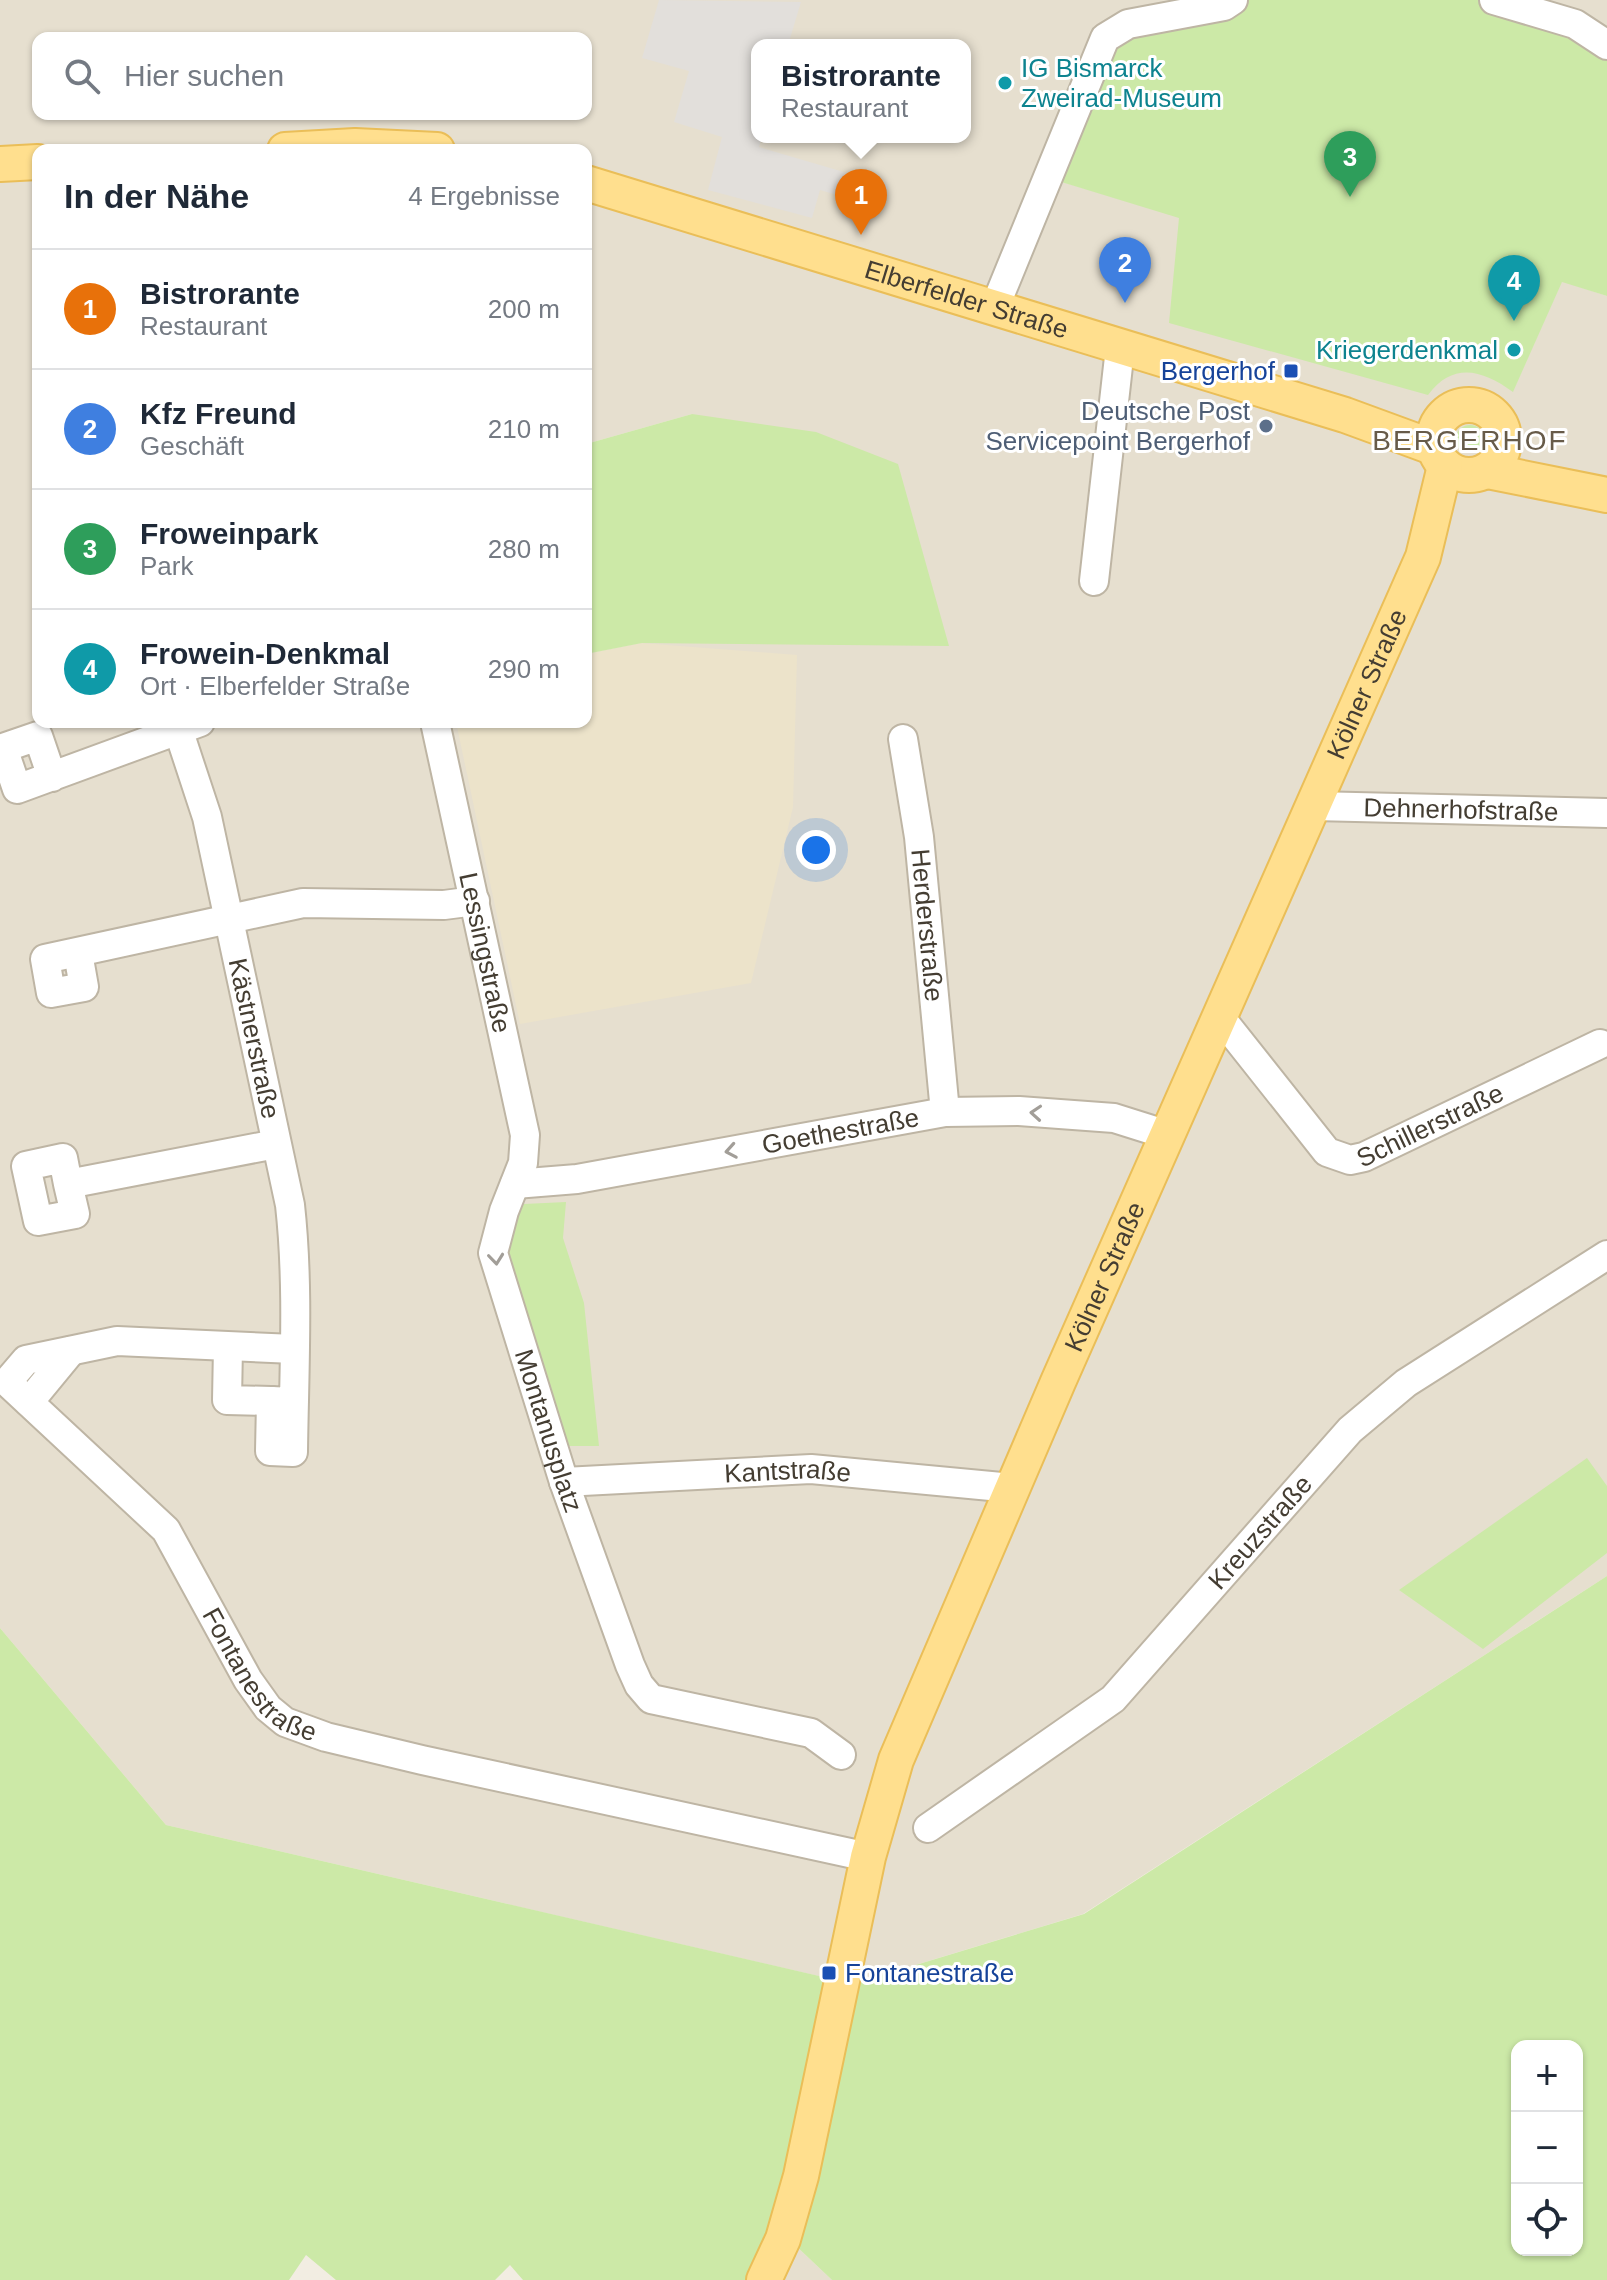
<!DOCTYPE html>
<html lang="de">
<meta charset="utf-8">
<style>
:root{--surface:#fff;--page:#f2f2f3;--text:#1f2937;--muted:#747a83;--line:#e0e1e3;--accent:#1a73e8}
body{margin:0;font-family:Helvetica,sans-serif;background:var(--page);color:var(--text)}
.controls{position:absolute;right:24px;bottom:24px;display:grid;overflow:hidden;border-radius:16px;box-shadow:0 2px 6px #0004}
.controls button{width:72px;height:72px;display:grid;place-items:center;padding:0;border:0;border-bottom:2px solid var(--line);background:var(--surface);color:var(--text);font:40px sans-serif}
.you{position:absolute;left:816px;top:850px;width:28px;height:28px;margin:-20px;border:6px solid #fff;border-radius:50%;background:#1a73e8;box-shadow:0 0 0 12px #1a73e833}
.badge{display:grid;place-items:center;width:52px;height:52px;border-radius:50%;background:var(--accent);color:#fff;font-size:26px;font-weight:700}
.pin{position:absolute;translate:-50% -66px;filter:drop-shadow(0 2px 4px #0008)}
.pin::after{content:'';position:absolute;top:42px;width:28px;height:24px;background:inherit;clip-path:polygon(0 0,100% 0,50% 100%)}
.popup{position:absolute;left:751px;top:39px;width:220px;height:104px;box-sizing:border-box;display:grid;place-content:center;border-radius:16px;background:var(--surface);filter:drop-shadow(0 2px 6px #0005);font-size:26px;white-space:nowrap;color:var(--muted)}
.popup b{font-size:30px;color:var(--text)}
.popup::after{content:'';position:absolute;left:50%;top:100%;margin-left:-16px;border:16px solid transparent;border-top-color:var(--surface)}
.list{margin:0;padding:0;list-style:none}
h2{display:flex;justify-content:space-between;align-items:center;height:104px;margin:0;padding:0 32px;font-size:34px}
h2 small{font-size:26px;font-weight:400;color:var(--muted)}
.list li{display:grid;grid-template-columns:52px 1fr auto;gap:24px;align-items:center;box-sizing:border-box;height:120px;padding:0 32px;border-top:2px solid var(--line)}
.list b{display:block;font-size:30px;white-space:nowrap}
.list p{margin:0;font-size:26px;white-space:nowrap;color:var(--muted)}
.list em{font-size:26px;font-style:normal;color:var(--muted)}
.icon{flex:none;width:44px;height:44px;fill:none;stroke:currentColor;stroke-width:2;stroke-linecap:round;stroke-linejoin:round}
.map{position:relative;flex:none;width:1607px;height:2280px;overflow:hidden}
.search{position:absolute;background:var(--surface);box-shadow:0 2px 6px #0004;left:32px;top:32px;width:560px;height:88px;display:flex;align-items:center;gap:20px;box-sizing:border-box;padding:0 28px;border-radius:16px;color:var(--muted);font-size:30px}
.panel{position:absolute;background:var(--surface);box-shadow:0 2px 6px #0004;left:32px;top:144px;width:560px;height:584px;border-radius:16px}
.map>svg:first-child{display:block}
.residential{fill:#e6dfcf;fill-rule:evenodd}
.education{fill:#ece3ca}
.green{fill:#cce9a7;fill-rule:evenodd}
.parking{fill:#e2dfdb}
.lines{fill:none;stroke-linecap:round;stroke-linejoin:round}
.minor-casing{stroke:#beb5a4;stroke-width:32}
.major-casing{stroke:#eabe58;stroke-width:38}
.minor{stroke:#fff;stroke-width:28}
.major{stroke:#ffdf8e;stroke-width:34}
.oneway{stroke:#a29e98}
.culture-dot{fill:#0f9aa8;stroke:#fff;stroke-width:3}
.transit-dot{fill:#1a4fb4;stroke:#fff;stroke-width:3}
.service-dot{fill:#5c6f8a;stroke:#fff;stroke-width:3}
.labels{text-anchor:middle;stroke-width:6;stroke-linejoin:round;paint-order:stroke}
.culture-label{font-size:26px;fill:#0d838f;stroke:#fff;text-anchor:start}
.street-label{font-size:26px;fill:#443d32;stroke:#fff}
.transit-label{font-size:26px;fill:#164399;stroke:#fff;text-anchor:end}
.service-label{font-size:26px;fill:#4e5e75;stroke:#fff;text-anchor:end}
.neighbourhood-label{font-size:28px;letter-spacing:2px;fill:#675b49;stroke:#fff}
</style>
<div class="map">
<svg width="1607" height="2280" viewBox="0 0 1607 2280">
<rect width="100%" height="100%" fill="#f2ede2"/>
<path class="residential" d="M 0,0 L 1241,0 L 1046,177 L 1179,217 L 1437,382 L 1451,373 L 1472,370 L 1492,377 L 1513,391 L 1562,281 L 1607,296 L 1607,1576 L 1083,1914 L 853,1984 L 166,1825 L 0,1628 ZM 38,38 L 586,38 L 586,114 L 38,114 ZM 757,45 L 965,45 L 965,137 L 757,137 ZM 38,150 L 586,150 L 586,444 L 692,414 L 642,643 L 586,654 L 586,722 L 38,722 Z
M 1545,0 L 1607,0 L 1607,28 L 1593,23 Z
M 794,2244 L 832,2280 L 778,2280 Z"/>
<path class="education" d="M 641,643 L 797,655 L 793,807 L 751,983 L 520,1024 L 456,722 L 586,722 L 586,654 Z"/>
<path class="green" d="M 1241,0 L 1545,0 L 1607,29 L 1607,296 L 1562,282 L 1513,392 C 1483,370 1453,361 1428,395 L 1169,323 L 1179,218 L 1045,177 L 1118,39 Z
M 692,414 L 816,432 L 898,464 L 949,646 L 642,643 L 586,654 L 586,444 Z
M1456 439a14 14 0 1 1 28 0a14 14 0 1 1-28 0Z
M 566,1202 L 563,1238 L 584,1303 L 599,1446 L 564,1446 L 507,1262 L 509,1234 L 524,1204 Z
M 1587,1458 L 1607,1486 L 1607,1553 L 1483,1649 L 1399,1590 Z
M 1607,1576 L 1607,2280 L 832,2280 L 794,2244 L 853,1984 L 1084,1914 ZM 1517,2046 L 1577,2046 L 1577,2250 L 1517,2250 Z
M 0,1628 L 166,1825 L 832,1979 L 778,2214 L 748,2280 L 523,2280 L 510,2265 L 495,2280 L 336,2280 L 306,2255 L 289,2280 L 0,2280 Z"/>
<path class="parking" d="M 659,0 L 801,2 L 788,45 L 757,45 L 757,137 L 762,137 L 759,147 L 888,185 L 881,208 L 820,190 L 812,218 L 708,190 L 722,137 L 674,122 L 689,71 L 642,58 Z"/>
<g class="lines">
<g class="minor-casing">
<g id="minor">
<path d="M 1494,0 L 1575,24 L 1607,45"/>
<path d="M 994,309 L 1105,38 L 1128,24 L 1224,6 L 1233,0"/>
<path d="M 1094,581 L 1120,348"/>
<path id="s1" d="M 435,722 L 525,1135 L 523,1163 L 504,1211 L 493,1253 L 564,1482 L 630,1665 L 639,1685 L 651,1699 L 811,1733 L 841,1755"/>
<path id="s2" d="M 179,732 L 207,817 L 290,1205 C 299,1286 294,1370 293,1452 L 270,1451 L 271,1401 L 294,1402"/>
<path id="s3" d="M 903,739 L 919,837 L 945,1112"/>
<path d="M 52,777 L 38,736 L 3,748 L 17,789 L 200,722"/>
<path id="s4" d="M 1313,806 L 1607,813"/>
<path d="M 78,953 L 84,987 L 51,993 L 45,959 L 303,903 L 444,905 L 475,901"/>
<path id="s5" d="M 1220,1017 L 1327,1152 L 1350,1160 L 1364,1157 L 1600,1044"/>
<path d="M 68,1184 L 75,1214 L 38,1221 L 26,1166 L 63,1158 L 68,1184 L 276,1144"/>
<path id="s6" d="M 515,1184 L 577,1179 L 945,1112 L 1019,1111 L 1114,1118 L 1168,1135"/>
<path d="M 228,1347 L 227,1400 L 271,1401"/>
<path id="s7" d="M 294,1349 L 117,1341 L 26,1360 L 7,1382 L 166,1530 L 248,1680 L 268,1708 L 285,1722 L 326,1737 L 422,1760 L 868,1857"/>
<path d="M 29,1402 L 71,1351"/>
<path id="s8" d="M 564,1482 L 811,1469 L 1012,1488"/>
<path id="s9" d="M 928,1828 L 1113,1699 L 1350,1430 L 1406,1383 L 1607,1255"/>
</g>
</g>
<g class="major-casing">
<g id="major">
<path d="M 285,150 L 355,146 L 437,150"/>
<path d="M 0,164 L 38,162"/>
<path id="s10" d="M 586,183 L 1345,415 L 1435,448"/>
<circle cx="1469" cy="440" r="35"/>
<path d="M 1488,471 L 1607,495"/>
<path id="s11" d="M 764,2280 L 783,2239 L 801,2176 L 868,1857 L 896,1760 L 1058,1382 L 1423,557 L 1445,466"/>
</g>
</g>
<use href="#minor" class="minor"/>
<use href="#major" class="major"/>
</g>
<defs><path id="oneway-chevron" d="M-2-3.5L2.5 0L-2 3.5" fill="none" stroke-width="1.6" stroke-linecap="round" stroke-linejoin="round" transform="scale(2)"/></defs>
<g class="oneway">
<use href="#oneway-chevron" transform="translate(1036 1113) rotate(-176)"/>
<use href="#oneway-chevron" transform="translate(731 1151) rotate(170)"/>
<use href="#oneway-chevron" transform="translate(496 1259) rotate(84)"/>
</g>
<g class="culture-dot">
<circle cx="1005" cy="83" r="8"/>
<circle cx="1514" cy="350" r="8"/>
</g>
<g class="transit-dot">
<rect x="1283" y="363" width="16" height="16" rx="4"/>
<rect x="821" y="1965" width="16" height="16" rx="4"/>
</g>
<circle class="service-dot" cx="1266" cy="426" r="8"/>
<g class="labels">
<g class="culture-label">
<text x="1021" y="77">IG Bismarck<tspan x="1021" dy="30">Zweirad-Museum</tspan></text>
<text x="1498" y="359" text-anchor="end">Kriegerdenkmal</text>
</g>
<g class="street-label">
<text dy="9" stroke="none"><textPath href="#s10" startOffset="398">Elberfelder Straße</textPath></text>
<text dy="9" stroke="none"><textPath href="#s11" startOffset="1712">Kölner Straße</textPath></text>
<text dy="9" stroke="none"><textPath href="#s4" startOffset="148">Dehnerhofstraße</textPath></text>
<text dy="9" stroke="none"><textPath href="#s3" startOffset="188">Herderstraße</textPath></text>
<text dy="9" stroke="none"><textPath href="#s1" startOffset="236">Lessingstraße</textPath></text>
<text dy="9" stroke="none"><textPath href="#s2" startOffset="316">Kästnerstraße</textPath></text>
<text dy="9" stroke="none"><textPath href="#s5" startOffset="284">Schillerstraße</textPath></text>
<text dy="9" stroke="none"><textPath href="#s6" startOffset="330">Goethestraße</textPath></text>
<text dy="9" stroke="none"><textPath href="#s11" startOffset="1064">Kölner Straße</textPath></text>
<text dy="9" stroke="none"><textPath href="#s1" startOffset="732">Montanusplatz</textPath></text>
<text dy="9" stroke="none"><textPath href="#s8" startOffset="224">Kantstraße</textPath></text>
<text dy="9" stroke="none"><textPath href="#s9" startOffset="448">Kreuzstraße</textPath></text>
<text dy="9" stroke="none"><textPath href="#s7" startOffset="692">Fontanestraße</textPath></text>
</g>
<g class="transit-label">
<text x="1275" y="380">Bergerhof</text>
<text x="845" y="1982" text-anchor="start">Fontanestraße</text>
</g>
<g class="service-label">
<text x="1250" y="420">Deutsche Post<tspan x="1250" dy="30">Servicepoint Bergerhof</tspan></text>
</g>
<g class="neighbourhood-label">
<text x="1470" y="450">BERGERHOF</text>
</g>
</g>
</svg>
<div class="controls">
<button>+</button>
<button>−</button>
<button><svg class="icon" aria-label="locate" viewBox="0 0 24 24"><circle cx="12" cy="12" r="6"/><path d="M12 2v4M12 18v4M2 12h4M18 12h4"/></svg></button>
</div>
<div class="you"></div>
<div class="pin badge" style="left:861px;top:235px;background:#e8710a">1</div>
<div class="popup"><b>Bistrorante</b>Restaurant</div>
<div class="pin badge" style="left:1125px;top:303px;background:#3f7fe0">2</div>
<div class="pin badge" style="left:1350px;top:197px;background:#2e9e5b">3</div>
<div class="pin badge" style="left:1514px;top:321px;background:#0f9aa8">4</div>
<div class="search"><svg class="icon" aria-label="search" viewBox="0 0 24 24"><circle cx="10" cy="10" r="6"/><path d="M15 15l6 6"/></svg>Hier suchen</div>
<section class="panel">
<h2>In der Nähe<small>4 Ergebnisse</small></h2>
<ul class="list">
<li><span class="badge" style="background:#e8710a">1</span><div><b>Bistrorante</b><p>Restaurant</p></div><em>200 m</em></li>
<li><span class="badge" style="background:#3f7fe0">2</span><div><b>Kfz Freund</b><p>Geschäft</p></div><em>210 m</em></li>
<li><span class="badge" style="background:#2e9e5b">3</span><div><b>Froweinpark</b><p>Park</p></div><em>280 m</em></li>
<li><span class="badge" style="background:#0f9aa8">4</span><div><b>Frowein-Denkmal</b><p>Ort · Elberfelder Straße</p></div><em>290 m</em></li>
</ul>
</section>
</div>
